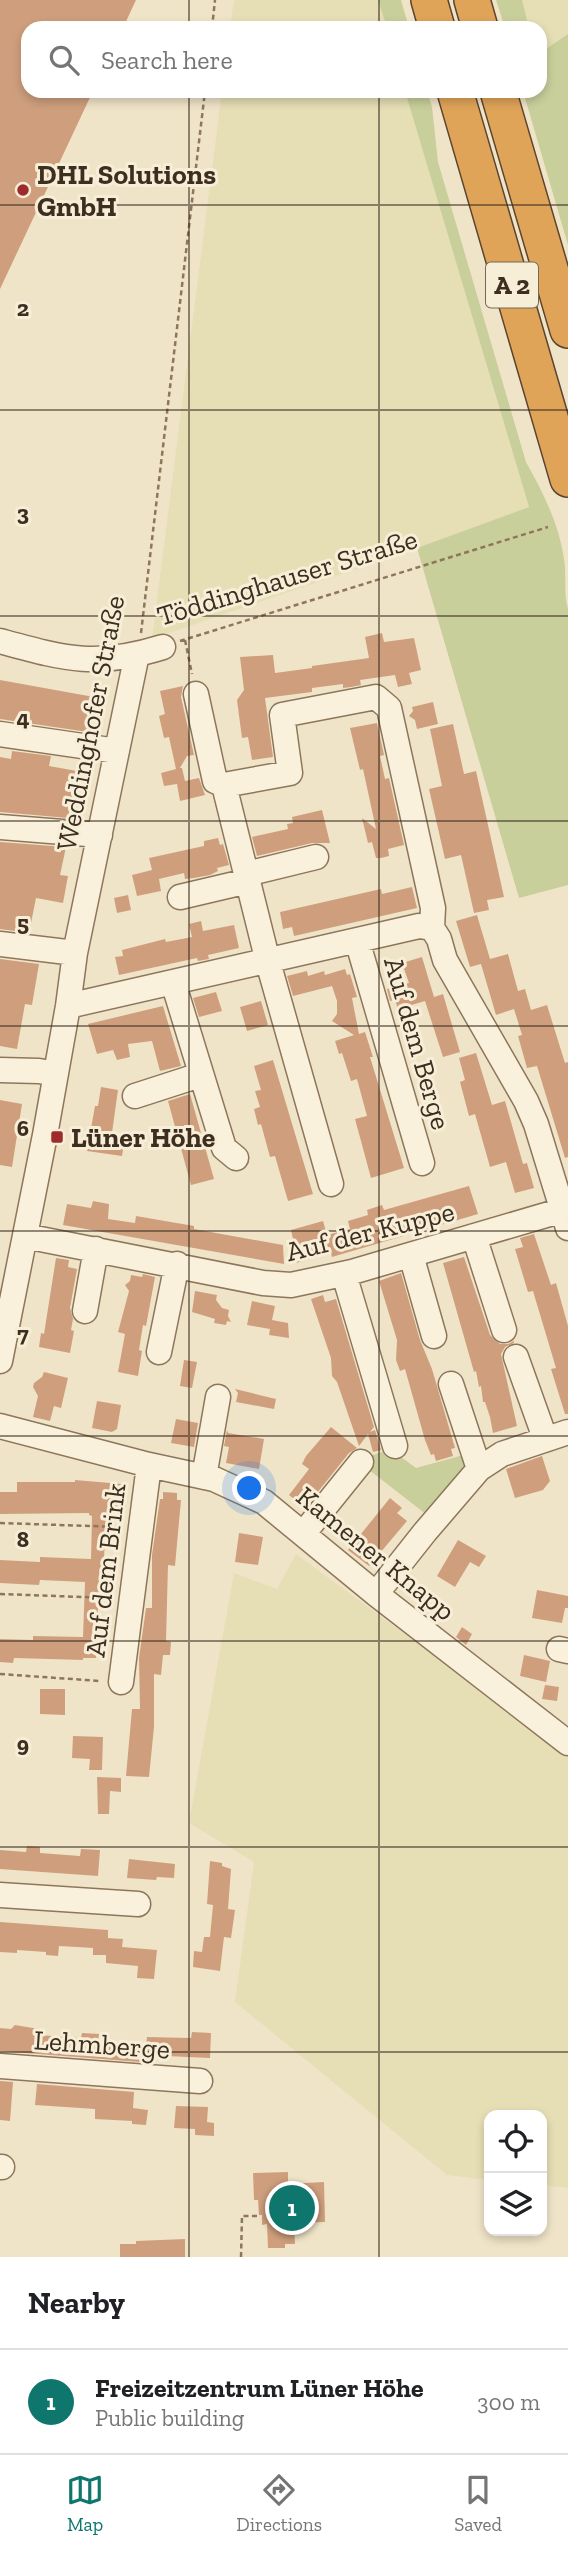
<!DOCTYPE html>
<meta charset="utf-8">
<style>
:root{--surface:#fff;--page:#f6f6f6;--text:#202124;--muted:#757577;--line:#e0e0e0;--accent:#0f766e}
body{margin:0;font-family:"Zilla Slab",serif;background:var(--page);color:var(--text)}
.controls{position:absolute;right:21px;bottom:21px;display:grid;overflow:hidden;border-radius:14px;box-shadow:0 4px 10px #0003}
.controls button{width:63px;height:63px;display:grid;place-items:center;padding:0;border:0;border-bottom:2px solid var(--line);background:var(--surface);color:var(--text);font:35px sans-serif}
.you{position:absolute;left:250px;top:1489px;width:24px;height:24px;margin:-18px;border:5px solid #fff;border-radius:50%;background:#1a73e8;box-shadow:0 0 0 10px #1a73e833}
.badge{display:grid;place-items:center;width:46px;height:46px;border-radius:50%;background:var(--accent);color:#fff;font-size:23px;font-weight:700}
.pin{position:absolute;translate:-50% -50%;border:4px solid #fff;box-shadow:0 2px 7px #0006}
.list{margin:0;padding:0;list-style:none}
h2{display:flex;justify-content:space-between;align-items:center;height:91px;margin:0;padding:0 28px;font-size:30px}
h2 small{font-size:23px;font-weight:400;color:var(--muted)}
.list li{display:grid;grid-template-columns:46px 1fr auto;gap:21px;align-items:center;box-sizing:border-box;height:105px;padding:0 28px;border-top:2px solid var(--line)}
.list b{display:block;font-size:26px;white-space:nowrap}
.list p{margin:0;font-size:23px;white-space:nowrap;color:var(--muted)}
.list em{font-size:23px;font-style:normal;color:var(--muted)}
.icon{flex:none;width:38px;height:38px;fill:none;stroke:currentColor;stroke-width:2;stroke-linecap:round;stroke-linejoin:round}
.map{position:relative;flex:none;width:568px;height:2257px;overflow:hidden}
.search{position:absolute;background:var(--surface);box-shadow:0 4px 10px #0003;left:21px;right:21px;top:21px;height:77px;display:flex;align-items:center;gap:18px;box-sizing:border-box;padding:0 24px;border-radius:21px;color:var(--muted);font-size:26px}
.sheet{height:196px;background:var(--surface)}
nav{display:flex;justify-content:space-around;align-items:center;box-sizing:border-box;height:98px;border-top:2px solid var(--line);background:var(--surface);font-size:19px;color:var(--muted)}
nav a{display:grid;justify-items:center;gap:4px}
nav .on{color:var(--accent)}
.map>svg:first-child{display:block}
.farmland{fill:#e6deb5}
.green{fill:#c9cf9b}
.building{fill:#cf9f7d}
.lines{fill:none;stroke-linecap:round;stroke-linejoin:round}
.minor-casing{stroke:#8d765c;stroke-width:27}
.highway-casing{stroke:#5b4430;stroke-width:38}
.path{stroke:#8d765c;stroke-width:2.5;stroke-dasharray:5 3.5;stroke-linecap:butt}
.minor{stroke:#faf1dc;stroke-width:24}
.highway{stroke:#e0a458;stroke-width:35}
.grid{fill:none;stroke:#3d2e20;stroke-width:2;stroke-opacity:0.55}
.poi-dot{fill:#9e2a2b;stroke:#f7eed8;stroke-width:2.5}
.labels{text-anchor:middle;stroke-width:6;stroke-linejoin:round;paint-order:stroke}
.shield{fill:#f7eed8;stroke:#756857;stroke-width:2}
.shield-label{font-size:26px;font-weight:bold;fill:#3d2e20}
.poi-label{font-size:28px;font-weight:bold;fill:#3d2e20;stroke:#f7eed8;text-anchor:start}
.street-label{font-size:28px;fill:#3d2e20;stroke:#f7eed8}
.grid-label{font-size:23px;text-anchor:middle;font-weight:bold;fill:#3d2e20;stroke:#f7eed8;stroke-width:6;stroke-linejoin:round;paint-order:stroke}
</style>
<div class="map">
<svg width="568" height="2257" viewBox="0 0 568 2257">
<rect width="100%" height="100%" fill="#f0e4c8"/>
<path class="farmland" d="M 234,0 L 378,0 L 387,28 L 230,28 Z
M 522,0 L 568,0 L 568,34 L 540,53 L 540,28 L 529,28 Z
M 222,91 L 405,91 L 529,507 L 417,548 L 152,639 Z
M 296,1554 L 568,1754 L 568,2188 L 542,2185 L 542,2115 L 489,2115 L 489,2180 L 447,2175 L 235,2002 L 254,1862 L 189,1823 L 234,1573 L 277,1589 Z"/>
<path class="green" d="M 378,0 L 401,0 L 409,28 L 387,28 Z
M 496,0 L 522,0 L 529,28 L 505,28 Z
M 568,34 L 568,245 L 523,91 L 540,91 L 540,53 Z
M 405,91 L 427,91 L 432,107 L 438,162 L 526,462 C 543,492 559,524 564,559 C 567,576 563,592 568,609 L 568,885 L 519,898 L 417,548 L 529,507 Z
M 390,1449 L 416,1468 L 467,1454 L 469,1463 L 427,1515 L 364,1466 L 373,1455 Z"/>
<path class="building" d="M 0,0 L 136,0 L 123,28 L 28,28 L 28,91 L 93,91 L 0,289 Z
M 382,633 L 384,642 L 414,638 L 421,670 L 409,673 L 412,684 L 398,687 L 395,675 L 360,680 L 361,685 L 351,687 L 343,688 L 343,684 L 312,688 L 312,692 L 265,698 L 273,757 L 252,760 L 248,737 L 242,738 L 240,723 L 237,700 L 244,690 L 240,657 L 273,655 L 275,673 L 312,668 L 312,666 L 369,658 L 365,637 Z
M 0,680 L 94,697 L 88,732 L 0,719 Z
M 183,686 L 181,697 L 194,755 L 187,756 L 180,768 L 182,768 L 185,781 L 199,778 L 205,795 L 180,801 L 177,784 L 164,786 L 161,773 L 176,769 L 169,737 L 164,738 L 159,716 L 165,714 L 160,691 Z
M 433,702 L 438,724 L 417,729 L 415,720 L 409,716 L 413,711 L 412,707 Z
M 377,723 L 384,755 L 380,756 L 385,779 L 389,778 L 404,845 L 388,849 L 389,856 L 381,858 L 376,858 L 372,842 L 368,843 L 362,818 L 376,829 L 363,769 L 360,770 L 350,728 Z
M 453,724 L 464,774 L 476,771 L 504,897 L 487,900 L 489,910 L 474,913 L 461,855 L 445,859 L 429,789 L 442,786 L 430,729 Z
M 12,751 L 51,756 L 49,766 L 77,771 L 68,818 L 0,812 L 0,757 L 11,759 Z
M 322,810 L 330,843 L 312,843 L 257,856 L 252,837 L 288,829 L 287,824 L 293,823 L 292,817 Z
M 218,838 L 220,845 L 223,844 L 229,865 L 217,868 L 218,871 L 210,875 L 194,878 L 185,879 L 184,873 L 159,879 L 161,891 L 137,896 L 132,875 L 152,870 L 149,858 L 204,846 L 204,841 Z
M 0,842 L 66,847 L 60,875 L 68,876 L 63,903 L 36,898 L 29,933 L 0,929 Z
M 412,887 L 417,908 L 294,936 L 292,927 L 283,929 L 280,912 L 381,889 L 382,894 Z
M 128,895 L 131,910 L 117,913 L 114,898 Z
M 477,915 L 490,959 L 508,954 L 518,991 L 525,989 L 531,1010 L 547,1005 L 565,1063 L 568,1062 L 568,1157 L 565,1158 L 537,1066 L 527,1068 L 518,1036 L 522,1035 L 514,1009 L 496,1015 L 481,964 L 470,967 L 456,921 Z
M 201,921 L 203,931 L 234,925 L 239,948 L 208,955 L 209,959 L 198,961 L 197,958 L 119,975 L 115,957 L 123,956 L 122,950 L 165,939 L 166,942 L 192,937 L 189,924 Z
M 422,957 L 434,997 L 443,994 L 460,1052 L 443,1057 L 425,1001 L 398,1009 L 395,1000 L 390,1001 L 387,989 L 409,983 L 402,963 Z
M 0,959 L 39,964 L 32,1005 L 25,1004 L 17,1049 L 0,1046 Z
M 345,969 L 347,975 L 350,974 L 357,997 L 352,998 L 359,1034 L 365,1032 L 373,1057 L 370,1057 L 404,1168 L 371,1178 L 355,1119 L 367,1116 L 357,1079 L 351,1081 L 342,1053 L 339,1054 L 335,1041 L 354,1035 L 332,1021 L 337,1014 L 337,1001 L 332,986 L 293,996 L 287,976 L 307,971 L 308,976 L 324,971 L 325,975 Z
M 216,992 L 222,1011 L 199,1017 L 193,998 Z
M 261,1001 L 268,1025 L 247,1031 L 240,1007 Z
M 163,1006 L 181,1066 L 160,1071 L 152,1041 L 128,1044 L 130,1057 L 117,1060 L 113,1050 L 97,1054 L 88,1024 Z
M 476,1053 L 492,1105 L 505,1101 L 523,1164 L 527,1163 L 534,1188 L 515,1193 L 506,1162 L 490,1167 L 475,1114 L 469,1116 L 460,1082 L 465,1080 L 459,1058 Z
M 273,1060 L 313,1194 L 288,1201 L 275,1156 L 270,1157 L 261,1124 L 258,1125 L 254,1109 L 260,1107 L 255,1091 L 261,1090 L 254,1066 Z
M 101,1087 L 118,1090 L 111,1140 L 124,1143 L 122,1156 L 87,1151 L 95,1106 L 98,1106 Z
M 190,1094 L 214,1179 L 191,1185 L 168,1101 Z
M 0,1100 L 22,1104 L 12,1167 L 0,1165 Z
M 469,1186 L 478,1214 L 332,1257 L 331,1253 L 296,1263 L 290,1240 L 293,1239 L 291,1230 L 323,1221 L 327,1235 L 350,1229 L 348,1221 L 368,1215 L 367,1210 L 382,1205 L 384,1210 Z
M 93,1201 L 109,1204 L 108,1219 L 135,1223 L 136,1216 L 194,1226 L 194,1229 L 283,1245 L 284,1264 L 63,1225 L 67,1204 L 91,1208 Z
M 534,1234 L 551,1285 L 556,1283 L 568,1326 L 568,1414 L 565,1414 L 551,1369 L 556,1368 L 533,1291 L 528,1292 L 515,1249 L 523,1247 L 520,1238 Z
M 464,1257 L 490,1335 L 500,1344 L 508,1344 L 514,1341 L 514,1343 L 505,1347 L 501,1354 L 517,1426 L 493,1433 L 490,1417 L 485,1402 L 483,1402 L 481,1386 L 479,1387 L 476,1371 L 474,1372 L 443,1263 Z
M 56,1258 L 69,1260 L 68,1267 L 77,1269 L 70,1308 L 73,1319 L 71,1330 L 74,1331 L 70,1353 L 39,1347 L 41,1333 L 44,1334 Z
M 401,1273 L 420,1340 L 432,1369 L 455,1448 L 451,1449 L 453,1456 L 436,1461 L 434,1454 L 431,1455 L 425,1440 L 405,1369 L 400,1371 L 396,1360 L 397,1340 L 379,1281 Z
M 143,1274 L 155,1277 L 146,1326 L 143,1325 L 139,1350 L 142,1351 L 138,1376 L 118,1372 L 125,1334 L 118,1332 L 129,1291 L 125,1285 L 130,1281 L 131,1275 L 142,1277 Z
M 195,1291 L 217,1295 L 216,1300 L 222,1308 L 229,1310 L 228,1316 L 231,1322 L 227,1321 L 226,1325 L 214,1323 L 215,1319 L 192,1312 Z
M 323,1295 L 325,1302 L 336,1299 L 374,1427 L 370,1432 L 375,1430 L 381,1450 L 373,1452 L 368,1434 L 359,1446 L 337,1382 L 332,1376 L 331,1358 L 311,1299 Z
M 252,1301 L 275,1306 L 272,1320 L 288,1323 L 289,1338 L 269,1335 L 270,1329 L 247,1325 Z
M 184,1360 L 197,1362 L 192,1388 L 180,1386 Z
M 44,1372 L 68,1378 L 61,1408 L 54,1406 L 50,1421 L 33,1417 L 38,1396 L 33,1387 L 34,1383 L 42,1377 Z
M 235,1389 L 276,1399 L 274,1409 L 236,1402 L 238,1393 Z
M 97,1401 L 121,1405 L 117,1429 L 112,1432 L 92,1428 Z
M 176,1419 L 198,1423 L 194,1447 L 171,1443 Z
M 331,1427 L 357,1448 L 349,1453 L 305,1508 L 289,1495 L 309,1469 L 302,1464 L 306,1456 Z
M 227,1430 L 228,1433 L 264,1439 L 259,1469 L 226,1463 L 229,1447 L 224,1446 Z
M 542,1456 L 550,1481 L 543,1490 L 515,1498 L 506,1469 Z
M 75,1480 L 122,1484 L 121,1494 L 126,1494 L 126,1507 L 121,1507 L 120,1517 L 106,1516 L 103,1580 L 99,1580 L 96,1658 L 83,1658 L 83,1660 L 14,1658 L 13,1663 L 0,1662 L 0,1639 L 33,1640 L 33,1636 L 83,1637 L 85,1582 L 40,1580 L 39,1585 L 0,1583 L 0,1560 L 40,1562 L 40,1557 L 91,1559 L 92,1516 L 89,1515 L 89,1513 L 0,1514 L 0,1492 L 17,1492 L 17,1482 L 75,1482 Z
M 163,1492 L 177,1493 L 177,1500 L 181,1500 L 175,1566 L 168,1565 L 166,1641 L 171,1642 L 170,1655 L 163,1655 L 161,1675 L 154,1674 L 154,1727 L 149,1777 L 126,1776 L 132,1709 L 140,1709 L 139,1658 L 146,1608 L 152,1608 L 152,1555 L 160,1499 L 163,1499 Z
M 390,1498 L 402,1508 L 397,1513 L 407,1521 L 369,1566 L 348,1550 Z
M 239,1533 L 263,1537 L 258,1565 L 235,1562 Z
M 458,1540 L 486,1556 L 479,1567 L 470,1562 L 455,1587 L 437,1576 Z
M 537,1590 L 568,1596 L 568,1608 L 565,1608 L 562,1623 L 532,1618 Z
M 462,1627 L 472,1634 L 466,1645 L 456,1637 Z
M 524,1655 L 550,1661 L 546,1682 L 520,1676 Z
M 545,1685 L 559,1687 L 557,1701 L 542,1699 Z
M 40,1689 L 65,1689 L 65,1715 L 40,1714 Z
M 73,1736 L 103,1737 L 102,1770 L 89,1770 L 90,1759 L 72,1758 Z
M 97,1777 L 121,1778 L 121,1792 L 110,1791 L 109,1814 L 98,1814 Z
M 27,1846 L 40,1847 L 40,1853 L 80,1856 L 81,1849 L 100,1850 L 98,1876 L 0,1869 L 0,1850 L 26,1852 Z
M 129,1859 L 175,1864 L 174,1878 L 157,1877 L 156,1880 L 127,1878 Z
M 210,1861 L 222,1863 L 222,1866 L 231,1869 L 228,1909 L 235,1910 L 231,1938 L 224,1937 L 220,1971 L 193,1967 L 194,1951 L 202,1952 L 204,1937 L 210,1937 L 213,1905 L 207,1904 Z
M 0,1922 L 108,1930 L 108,1938 L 123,1939 L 122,1947 L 157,1950 L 154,1979 L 137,1978 L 138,1966 L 106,1963 L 106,1955 L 93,1955 L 93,1948 L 59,1946 L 58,1956 L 46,1955 L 46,1952 L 17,1950 L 17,1953 L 0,1952 Z
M 15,2025 L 39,2029 L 38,2035 L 81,2038 L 82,2033 L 99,2034 L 98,2042 L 141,2046 L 140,2062 L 0,2051 L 0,2028 L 11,2029 Z
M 192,2032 L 211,2033 L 210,2058 L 145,2055 L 147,2037 L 191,2038 Z
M 0,2081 L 13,2082 L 10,2121 L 0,2120 Z
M 37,2084 L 134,2092 L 133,2108 L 148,2110 L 146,2125 L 132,2124 L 132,2121 L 95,2119 L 95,2109 L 35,2105 Z
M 176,2106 L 208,2107 L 207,2122 L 214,2123 L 214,2136 L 195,2135 L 195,2129 L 174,2128 Z
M 288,2172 L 288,2184 L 324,2182 L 325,2222 L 294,2223 L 295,2244 L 285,2244 L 285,2248 L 268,2248 L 267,2224 L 262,2225 L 262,2215 L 259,2215 L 258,2200 L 254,2200 L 253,2173 Z
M 185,2239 L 185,2257 L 120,2257 L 120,2244 L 136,2244 L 136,2241 Z"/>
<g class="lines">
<g class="minor-casing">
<path id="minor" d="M 0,641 C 66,659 95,668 163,647
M 196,694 L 215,781 L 224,785
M 0,734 L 117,751
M 0,827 L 100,835
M 246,874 L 316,857
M 180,897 L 248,881
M 432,928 L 439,939 L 445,960 L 526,1101 L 536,1124 L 568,1228
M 357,940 L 422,1163
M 0,944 L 75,953
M 173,982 L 224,1148 L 236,1158
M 68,1006 L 419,926 L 432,928
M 0,1070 L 39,1071 L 56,1074
M 135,1096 L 200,1075
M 331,1184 L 268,962 L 224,785 L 290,773 L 282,715 L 376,697 L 389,708 L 433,908 L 432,928
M 25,1236 L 263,1283 L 291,1285 L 352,1272 L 563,1210
M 474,1236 L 504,1330
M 411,1255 L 434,1336
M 344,1274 L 395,1446
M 85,1311 L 96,1249
M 159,1352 L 177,1264
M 516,1357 L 545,1438
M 0,1361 L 45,1135 L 68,1006 L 75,953 L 137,654
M 451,1384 L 479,1469
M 0,1426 L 149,1465 L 214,1479 L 264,1502 L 376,1594 L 568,1743
M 204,1477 L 218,1397
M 303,1534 L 361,1462
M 376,1594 L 425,1532 L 479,1469 L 502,1454 L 568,1432
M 559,1649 L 568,1651
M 121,1682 L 149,1465
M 0,1895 L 138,1904
M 0,2066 L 200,2081
M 0,2167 L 2,2167"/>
</g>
<g class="highway-casing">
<path id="highway" d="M 429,0 L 437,28
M 472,0 L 480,28
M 455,91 L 568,479
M 498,91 L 568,330"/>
</g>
<path class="path" d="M 212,28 L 215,0
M 141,633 L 205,91
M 185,640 L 192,674
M 180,641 L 548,527
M 0,1523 L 120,1527
M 0,1594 L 111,1598
M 0,1674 L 100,1681
M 241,2257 L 242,2216 L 260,2216"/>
<use href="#minor" class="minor"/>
<use href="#highway" class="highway"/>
</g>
<path class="grid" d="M 189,0 L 189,28M 379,0 L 379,28M 189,91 L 189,2257M 379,91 L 379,2257M 0,205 L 568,205M 0,410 L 568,410M 0,616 L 568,616M 0,821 L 568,821M 0,1026 L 568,1026M 0,1231 L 568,1231M 0,1436 L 568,1436M 0,1641 L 568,1641M 0,1847 L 568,1847M 0,2052 L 568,2052"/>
<g class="poi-dot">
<circle cx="23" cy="190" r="7"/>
<rect x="50" y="1130" width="14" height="14" rx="3.5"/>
</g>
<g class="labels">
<rect class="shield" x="486" y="262.5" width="52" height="45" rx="5"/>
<g class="shield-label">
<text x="512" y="294">A 2</text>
</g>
<g class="poi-label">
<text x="37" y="184">DHL Solutions<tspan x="37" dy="32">GmbH</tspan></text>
<text x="71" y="1147">Lüner Höhe</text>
</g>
<g class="street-label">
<text transform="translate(287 577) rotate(-17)" y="10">Töddinghauser Straße</text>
<text transform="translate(90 723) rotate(-79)" y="10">Weddinghofer Straße</text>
<text transform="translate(418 1043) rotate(74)" y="10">Auf dem Berge</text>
<text transform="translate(370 1231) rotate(-14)" y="10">Auf der Kuppe</text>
<text transform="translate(376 1553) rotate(39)" y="10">Kamener Knapp</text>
<text transform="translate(105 1570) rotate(-83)" y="10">Auf dem Brink</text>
<text transform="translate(102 2044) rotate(4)" y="10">Lehmberge</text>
</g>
</g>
<g class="grid-label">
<text x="23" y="316">2</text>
<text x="23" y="521">3</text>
<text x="23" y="726">4</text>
<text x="23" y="931">5</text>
<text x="23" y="1136">6</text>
<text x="23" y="1342">7</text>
<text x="23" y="1547">8</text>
<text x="23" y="1752">9</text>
</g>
</svg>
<div class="controls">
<button><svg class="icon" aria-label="locate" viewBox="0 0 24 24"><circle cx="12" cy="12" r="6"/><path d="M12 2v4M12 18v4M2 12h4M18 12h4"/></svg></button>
<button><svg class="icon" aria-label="layers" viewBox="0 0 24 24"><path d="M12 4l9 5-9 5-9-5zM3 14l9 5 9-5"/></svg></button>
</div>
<div class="you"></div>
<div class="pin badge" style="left:292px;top:2208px">1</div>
<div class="search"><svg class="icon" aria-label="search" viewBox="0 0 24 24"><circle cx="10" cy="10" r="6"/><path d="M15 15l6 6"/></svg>Search here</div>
</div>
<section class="sheet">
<h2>Nearby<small></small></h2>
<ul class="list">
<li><span class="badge">1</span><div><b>Freizeitzentrum Lüner Höhe</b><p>Public building</p></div><em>300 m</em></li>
</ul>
</section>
<nav>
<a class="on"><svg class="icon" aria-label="map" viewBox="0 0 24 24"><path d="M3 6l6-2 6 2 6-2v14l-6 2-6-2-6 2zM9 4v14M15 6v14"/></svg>Map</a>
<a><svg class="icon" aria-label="directions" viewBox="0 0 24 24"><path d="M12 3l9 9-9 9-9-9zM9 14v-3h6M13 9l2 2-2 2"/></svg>Directions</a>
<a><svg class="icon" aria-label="saved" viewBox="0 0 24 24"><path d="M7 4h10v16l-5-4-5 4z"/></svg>Saved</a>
</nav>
